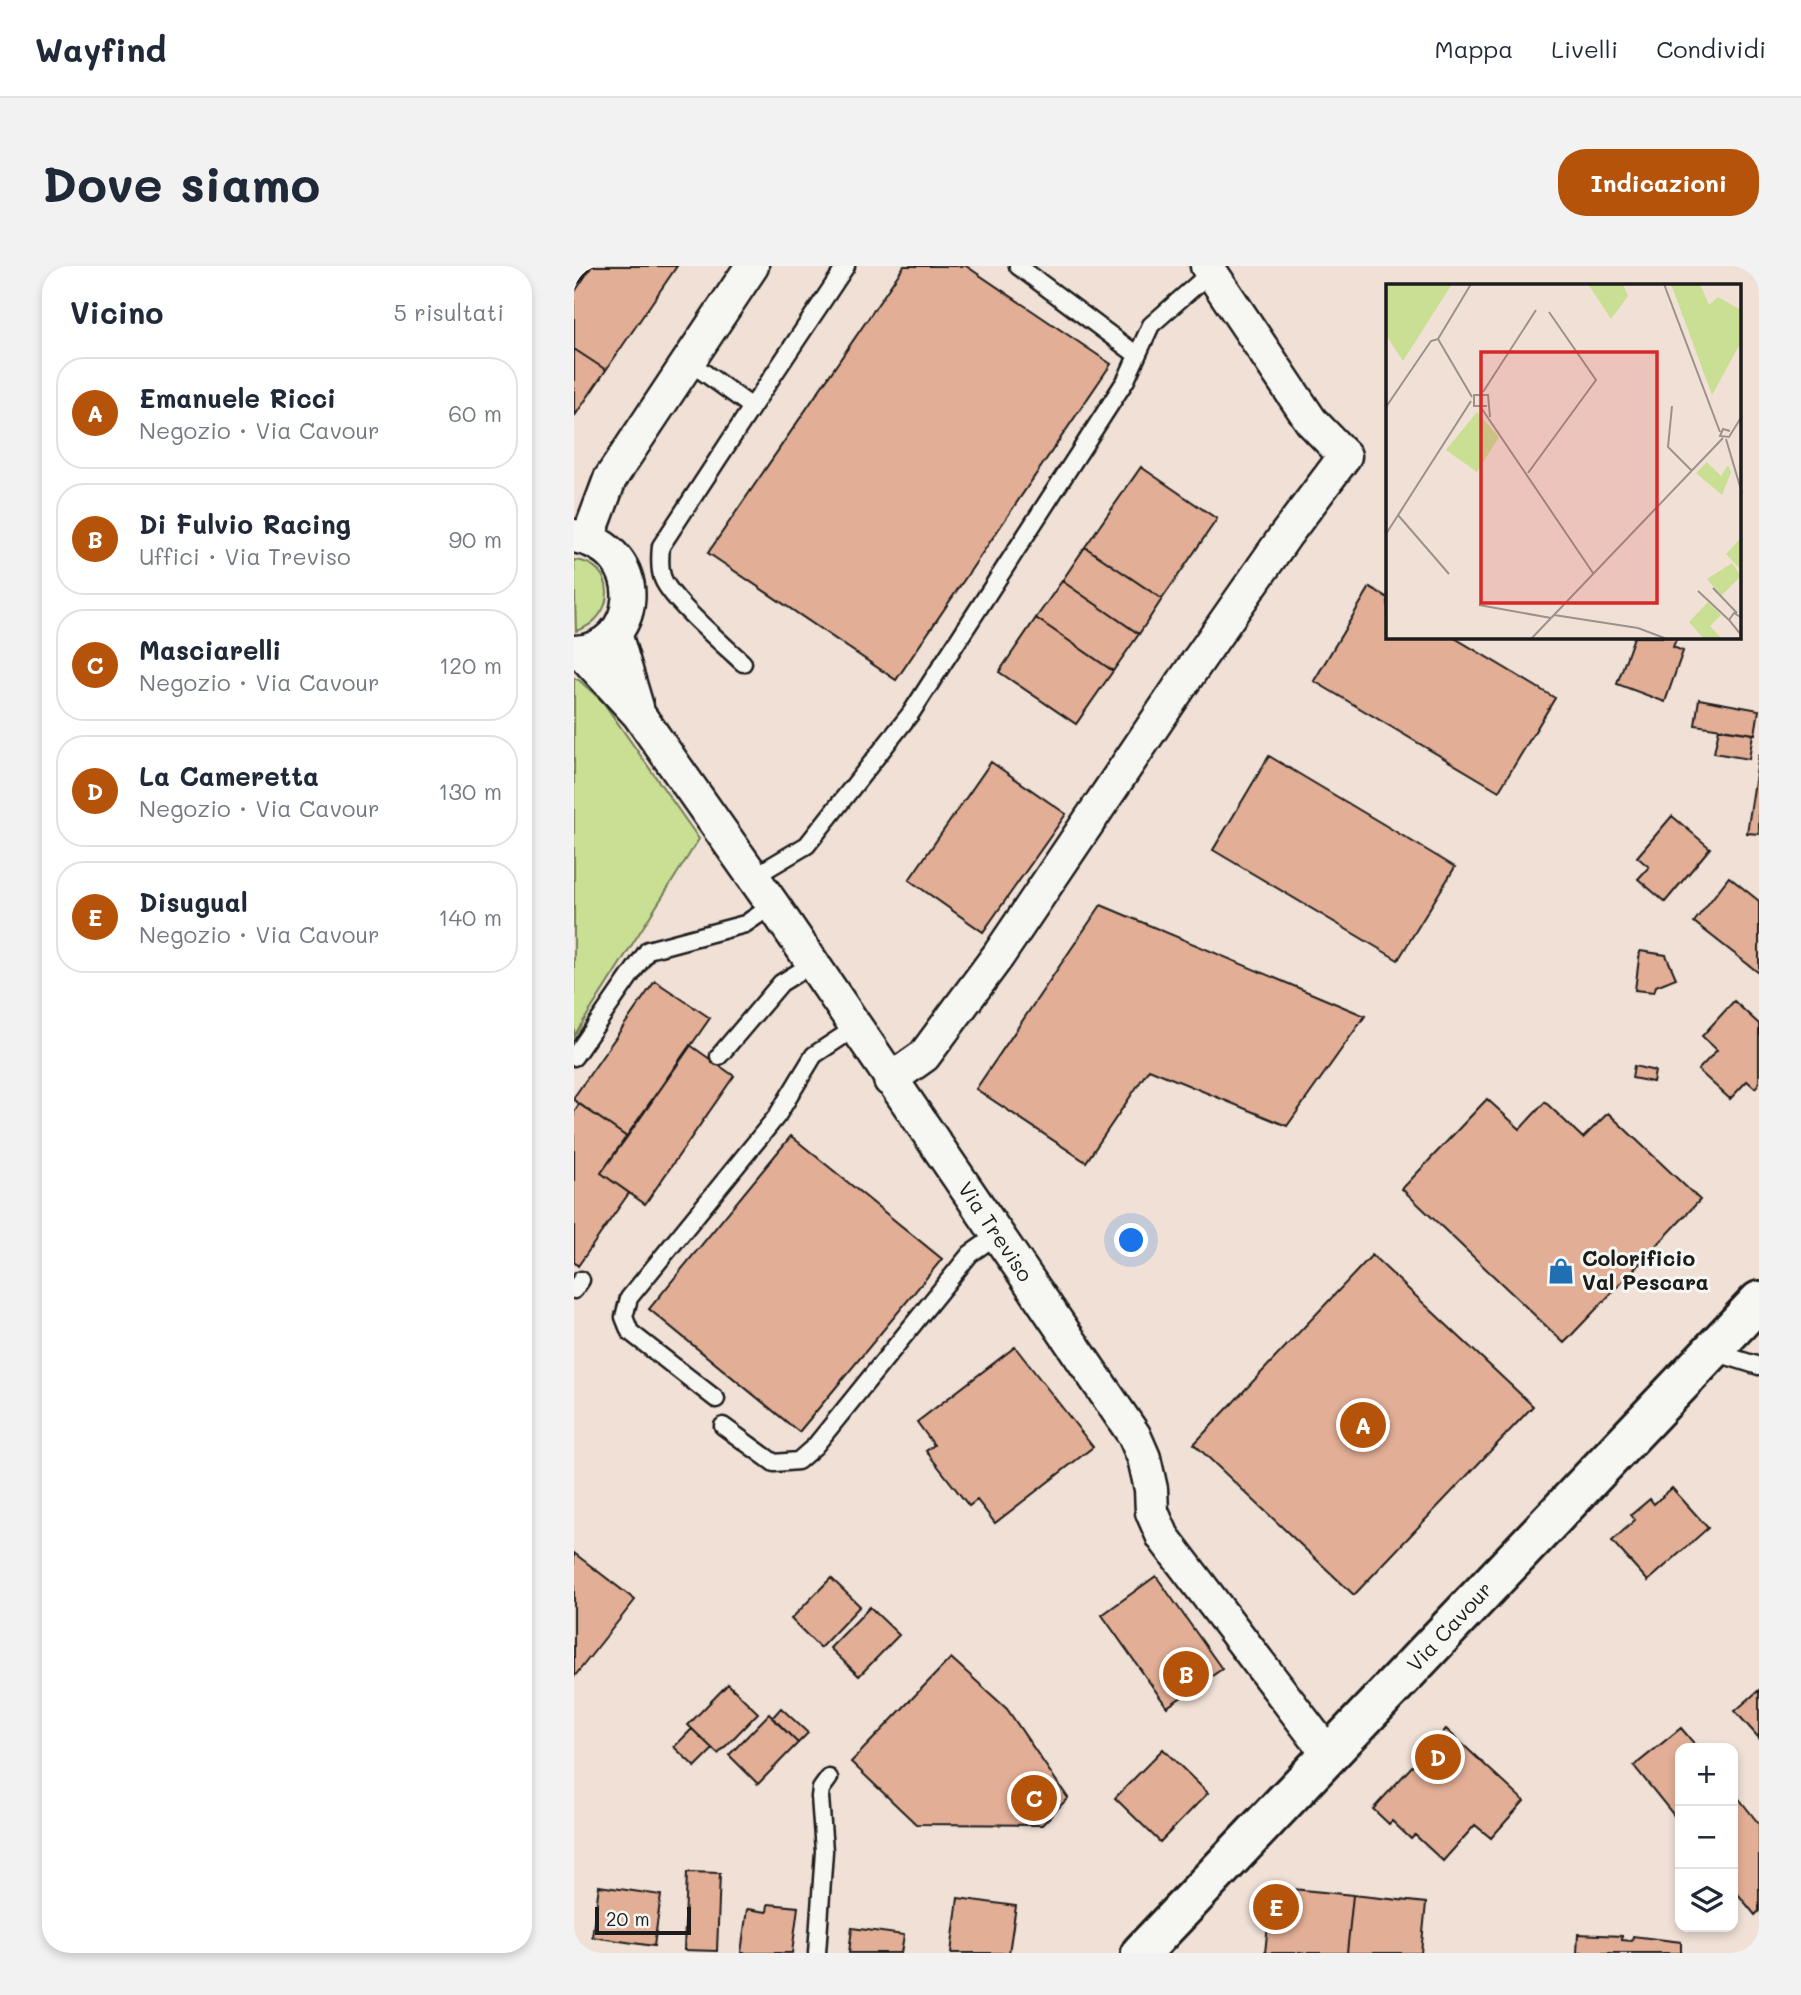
<!DOCTYPE html>
<html lang="it">
<meta charset="utf-8">
<style>
:root{--surface:#fff;--page:#f2f2f3;--text:#1f2937;--muted:#747a83;--line:#e0e1e3;--accent:#b45309}
body{margin:0;font-family:Mali,sans-serif;background:var(--page);color:var(--text)}
.controls{position:absolute;right:21px;bottom:21px;display:grid;overflow:hidden;border-radius:14px;box-shadow:0 4px 10px #0003}
.controls button{width:63px;height:63px;display:grid;place-items:center;padding:0;border:0;border-bottom:2px solid var(--line);background:var(--surface);color:var(--text);font:35px sans-serif}
.scale{position:absolute;left:21px;bottom:18px;width:96px;box-sizing:border-box;padding-left:7px;border:4px solid #1c1c1c;border-top:0;font-size:19px;line-height:24px;white-space:nowrap;color:#1c1c1c;-webkit-text-stroke:5px #f6f6f2;paint-order:stroke}
.you{position:absolute;left:558px;top:975px;width:24px;height:24px;margin:-18px;border:5px solid #fff;border-radius:50%;background:#1a73e8;box-shadow:0 0 0 10px #1a73e833}
.badge{display:grid;place-items:center;width:46px;height:46px;border-radius:50%;background:var(--accent);color:#fff;font-size:23px;font-weight:700}
.pin{position:absolute;translate:-50% -50%;border:4px solid #fff;box-shadow:0 2px 7px #0006}
.list{margin:0;padding:0;list-style:none}
h2{display:flex;justify-content:space-between;align-items:center;height:91px;margin:0;padding:0 28px;font-size:30px}
h2 small{font-size:23px;font-weight:400;color:var(--muted)}
.list li{display:grid;grid-template-columns:46px 1fr auto;gap:21px;align-items:center;box-sizing:border-box;height:112px;margin:0 14px 14px;padding:0 14px;border:2px solid var(--line);border-radius:28px}
.list b{display:block;font-size:26px;white-space:nowrap}
.list p{margin:0;font-size:23px;white-space:nowrap;color:var(--muted)}
.list em{font-size:23px;font-style:normal;color:var(--muted)}
.icon{flex:none;width:38px;height:38px;fill:none;stroke:currentColor;stroke-width:2;stroke-linecap:round;stroke-linejoin:round}
.map{position:relative;flex:none;width:1185px;height:1687px;overflow:hidden;border-radius:28px}
header{display:flex;align-items:center;gap:42px;box-sizing:border-box;height:98px;padding:0 35px;background:var(--surface);border-bottom:2px solid var(--line)}
header strong{font-size:33px}
nav{display:flex;gap:38px;margin-inline-start:auto;font-size:24px}
.intro{display:flex;align-items:center;justify-content:space-between;box-sizing:border-box;height:168px;padding:0 42px}
h1{margin:0;font-size:49px}
.button{padding:18px 32px;border-radius:28px;background:var(--accent);color:#fff;font-size:24px;font-weight:700}
main{display:flex;gap:42px;padding:0 42px}
aside{flex:1;background:var(--surface);border-radius:28px;box-shadow:0 4px 10px #0003}
.map>svg:first-child{display:block}
.green{fill:#c9df94;stroke:#727e58;stroke-width:2}
.building{fill:#e2ae95;stroke:#1c1c1c;stroke-width:2}
.lines{fill:none;stroke-linecap:round;stroke-linejoin:round}
.service-casing{stroke:#1c1c1c;stroke-width:21}
.minor-casing{stroke:#1c1c1c;stroke-width:37}
.tertiary-casing{stroke:#1c1c1c;stroke-width:44}
.service{stroke:#f6f6f2;stroke-width:16}
.minor{stroke:#f6f6f2;stroke-width:32}
.tertiary{stroke:#f6f6f2;stroke-width:38}
.labels{text-anchor:middle;stroke-width:6;stroke-linejoin:round;paint-order:stroke}
.street-label{font-size:21px;fill:#1c1c1c;stroke:#f6f6f2}
.poi-label{font-size:21px;font-weight:bold;fill:#1c1c1c;stroke:#f6f6f2;text-anchor:start}
.inset-road{fill:none;stroke:#9b928c;stroke-width:2}
.view{fill:#d62828;fill-opacity:0.15;stroke:#d62828;stroke-width:3.5}
.inset-edge{fill:none;stroke:#1c1c1c;stroke-width:3.5}
</style>
<header>
<strong>Wayfind</strong>
<nav><a>Mappa</a><a>Livelli</a><a>Condividi</a></nav>
</header>
<div class="intro"><h1>Dove siamo</h1><a class="button">Indicazioni</a></div>
<main>
<aside>
<h2>Vicino<small>5 risultati</small></h2>
<ul class="list">
<li><span class="badge">A</span><div><b>Emanuele Ricci</b><p>Negozio · Via Cavour</p></div><em>60 m</em></li>
<li><span class="badge">B</span><div><b>Di Fulvio Racing</b><p>Uffici · Via Treviso</p></div><em>90 m</em></li>
<li><span class="badge">C</span><div><b>Masciarelli</b><p>Negozio · Via Cavour</p></div><em>120 m</em></li>
<li><span class="badge">D</span><div><b>La Cameretta</b><p>Negozio · Via Cavour</p></div><em>130 m</em></li>
<li><span class="badge">E</span><div><b>Disugual</b><p>Negozio · Via Cavour</p></div><em>140 m</em></li>
</ul>
</aside>
<div class="map">
<svg width="1185" height="1687" viewBox="0 0 1185 1687">
<rect width="100%" height="100%" fill="#f0e0d6"/>
<filter id="ink" filterUnits="userSpaceOnUse"><feTurbulence type="fractalNoise" baseFrequency=".0143" numOctaves="2"/><feDisplacementMap in="SourceGraphic" scale="14" xChannelSelector="R" yChannelSelector="G"/><feConvolveMatrix kernelMatrix="1 2 1 2 8 2 1 2 1" color-interpolation-filters="sRGB"/></filter>
<g filter="url(#ink)">
<path class="green" d="M 0,294 C 43,297 44,352 2,365 Z
M 0,412 L 5,414 L 29,436 L 125,573 L 0,770 Z"/>
<path class="building" d="M 18,0 L 103,0 L 32,104 L 0,83 L 0,27 Z
M 330,0 L 392,0 L 537,98 L 322,414 L 134,287 Z
M 0,83 L 32,104 L 0,151 Z
M 567,201 L 643,253 L 588,333 L 511,281 Z
M 511,281 L 588,333 L 565,368 L 488,315 Z
M 488,315 L 565,368 L 539,405 L 462,352 Z
M 796,321 L 814,332 L 814,371 L 879,371 L 981,432 L 925,525 L 740,415 Z
M 462,352 L 539,405 L 502,458 L 425,406 Z
M 1060,371 L 1103,371 L 1099,381 L 1109,385 L 1091,436 L 1043,418 Z
M 1125,433 L 1185,444 L 1181,468 L 1121,459 Z
M 1145,463 L 1179,468 L 1175,493 L 1140,487 Z
M 1185,489 L 1185,568 L 1173,567 Z
M 695,490 L 881,601 L 824,694 L 639,584 Z
M 417,496 L 492,548 L 409,666 L 335,614 Z
M 1098,550 L 1136,582 L 1091,636 L 1064,613 L 1075,601 L 1063,591 Z
M 1155,611 L 1185,635 L 1185,707 L 1120,656 Z
M 527,639 L 791,750 L 713,860 L 575,803 L 512,896 L 402,823 Z
M 1066,685 L 1092,689 L 1102,712 L 1082,720 L 1080,726 L 1061,724 Z
M 81,715 L 136,752 L 53,871 L 0,834 L 0,831 Z
M 1160,735 L 1185,758 L 1185,817 L 1181,822 L 1173,815 L 1156,833 L 1124,804 L 1143,784 L 1128,770 Z
M 116,779 L 160,810 L 71,938 L 27,907 Z
M 1060,800 L 1081,805 L 1079,816 L 1058,812 Z
M 913,833 L 946,863 L 971,836 L 1009,872 L 1034,847 L 1126,934 L 990,1077 L 828,923 Z
M 5,838 L 53,871 L 27,907 L 55,927 L 4,1000 L 0,996 L 0,846 Z
M 217,870 L 368,993 L 225,1166 L 75,1043 Z
M 798,989 L 959,1140 L 780,1329 L 620,1178 Z
M 441,1081 L 519,1181 L 421,1257 L 403,1234 L 395,1240 L 352,1185 L 360,1179 L 343,1156 Z
M 1098,1222 L 1134,1262 L 1074,1315 L 1038,1275 L 1061,1254 L 1057,1249 L 1076,1233 L 1080,1238 Z
M 0,1287 L 61,1334 L 0,1411 Z
M 582,1310 L 648,1403 L 593,1441 L 528,1349 Z
M 257,1312 L 286,1340 L 246,1382 L 217,1353 Z
M 296,1341 L 325,1369 L 285,1410 L 256,1382 Z
M 377,1392 L 433,1443 L 494,1532 L 468,1559 L 342,1558 L 277,1496 Z
M 154,1418 L 184,1447 L 144,1488 L 114,1459 Z
M 1185,1424 L 1185,1472 L 1161,1445 Z
M 207,1442 L 234,1467 L 224,1477 L 198,1452 Z
M 195,1448 L 224,1477 L 184,1518 L 155,1489 Z
M 1107,1462 L 1124,1482 L 1106,1482 L 1106,1557 L 1060,1500 Z
M 118,1463 L 139,1483 L 121,1501 L 100,1481 Z
M 872,1463 L 950,1535 L 917,1572 L 901,1559 L 869,1595 L 841,1569 L 837,1573 L 818,1555 L 815,1558 L 799,1543 Z
M 589,1483 L 634,1527 L 586,1576 L 541,1532 Z
M 1159,1525 L 1185,1558 L 1185,1645 L 1181,1649 L 1159,1622 Z
M 113,1606 L 146,1607 L 143,1685 L 110,1684 Z
M 25,1620 L 87,1629 L 80,1680 L 18,1671 Z
M 698,1621 L 779,1629 L 773,1687 L 691,1687 Z
M 779,1629 L 852,1637 L 847,1687 L 773,1687 Z
M 384,1632 L 442,1640 L 435,1687 L 377,1687 Z
M 194,1638 L 224,1641 L 218,1687 L 167,1687 L 173,1643 L 193,1646 Z
M 278,1662 L 330,1669 L 327,1687 L 275,1687 Z
M 1004,1668 L 1048,1670 L 1048,1674 L 1058,1675 L 1059,1670 L 1107,1676 L 1107,1687 L 1003,1687 Z"/>
<g class="lines">
<g class="service-casing">
<path id="service" d="M 444,0 L 563,89
M 0,8 L 5,0
M 114,95 L 178,141 L 272,0
M 169,397 C 149,378 99,336 89,313 C 85,303 86,290 87,280 L 178,141
M 179,611 L 233,579 L 337,447 L 552,114 L 577,59 L 637,6
M 145,790 L 207,717 L 238,698
M 0,791 L 74,684 L 171,658 L 199,639
M 0,1024 L 7,1014
M 1140,1086 L 1185,1100
M 142,1133 L 56,1066 L 50,1051 L 55,1032 L 203,850 L 240,789 L 281,762
M 149,1160 L 200,1197 L 224,1195 L 241,1180 L 396,988 L 423,969
M 243,1687 L 250,1585 L 246,1531 L 247,1523 L 255,1512"/>
</g>
<g class="minor-casing">
<path id="minor" d="M 0,270 C 79,284 66,385 0,386
M 14,272 L 36,213 L 178,0
M 41,367 L 63,441
M 7,386 L 65,449 L 199,639 L 560,1169 L 570,1192 L 577,1223 L 578,1246 L 589,1271 L 755,1489
M 316,814 L 350,790 L 424,690 L 605,422 L 711,270 L 771,190 L 737,155 L 633,0"/>
</g>
<g class="tertiary-casing">
<path id="tertiary" d="M 567,1687 L 1185,1035"/>
</g>
<use href="#service" class="service"/>
<use href="#minor" class="minor"/>
<use href="#tertiary" class="tertiary"/>
</g>
</g>
<defs>
<g id="shop-bare" transform="scale(2.1)"><path d="M-5-2.5h2.3a2.7 3.5 0 0 1 5.4 0H5L5.5 6h-11ZM-1.5-2.5h3a1.5 2.3 0 0 0-3 0Z" fill="#1f6fb2" stroke="#f6f6f2" stroke-width="2.5" paint-order="stroke"/></g>
</defs>
<g fill-rule="evenodd">
<use href="#shop-bare" x="987" y="1005"/>
</g>
<g class="labels">
<g class="street-label">
<text transform="translate(421 966) rotate(56)" y="7">Via Treviso</text>
<text transform="translate(876 1361) rotate(-47)" y="7">Via Cavour</text>
</g>
<g class="poi-label">
<text x="1008" y="1000">Colorificio<tspan x="1008" dy="24">Val Pescara</tspan></text>
</g>
</g>
<g transform="translate(812 18)">
<rect width="355" height="355" fill="#f0e0d6"/>
<path d="M 0,0 L 66,0 L 17,77 L 0,51 ZM 202,0 L 237,0 L 242,12 L 225,35 ZM 285,0 L 314,0 L 323,21 L 332,13 L 355,26 L 355,58 L 326,111 ZM 91,128 L 113,153 L 91,188 L 60,166 ZM 321,178 L 335,192 L 342,181 L 345,188 L 336,211 L 310,189 ZM 355,254 L 355,286 L 340,270 ZM 346,279 L 355,292 L 335,312 L 321,295 ZM 322,318 L 335,331 L 324,342 L 336,355 L 318,355 L 303,338 Z" fill="#c9df94"/>
<path class="inset-road" d="M 85,0 L 52,55 L 86,113M 278,0 L 334,148M 97,108 L 150,26M 101,122 L 88,122 L 88,111 L 102,111 L 104,133M 286,122 L 282,163 L 305,186M 0,123 L 45,57 L 52,55M 96,125 L 207,289M 344,147 L 337,145 L 334,152 L 343,153 L 356,132M 340,155 L 356,209M 142,189 L 210,96 L 163,28M 12,231 L 63,290M 0,250 L 85,117M 327,304 L 351,329M 312,307 L 343,336M 93,321 L 165,334M 168,331 L 252,344 L 281,355M 356,334 L 348,329 L 343,336 L 356,352M 145,355 L 337,154"/>
<path class="view" d="M 95,68 L 271,68 L 271,319 L 95,319 Z"/>
<rect width="355" height="355" class="inset-edge"/>
</g>
</svg>
<div class="controls">
<button>+</button>
<button>−</button>
<button><svg class="icon" aria-label="layers" viewBox="0 0 24 24"><path d="M12 4l9 5-9 5-9-5zM3 14l9 5 9-5"/></svg></button>
</div>
<div class="scale">20 m</div>
<div class="you"></div>
<div class="pin badge" style="left:789px;top:1159px">A</div>
<div class="pin badge" style="left:612px;top:1408px">B</div>
<div class="pin badge" style="left:460px;top:1532px">C</div>
<div class="pin badge" style="left:864px;top:1491px">D</div>
<div class="pin badge" style="left:702px;top:1641px">E</div>
</div>
</main>
